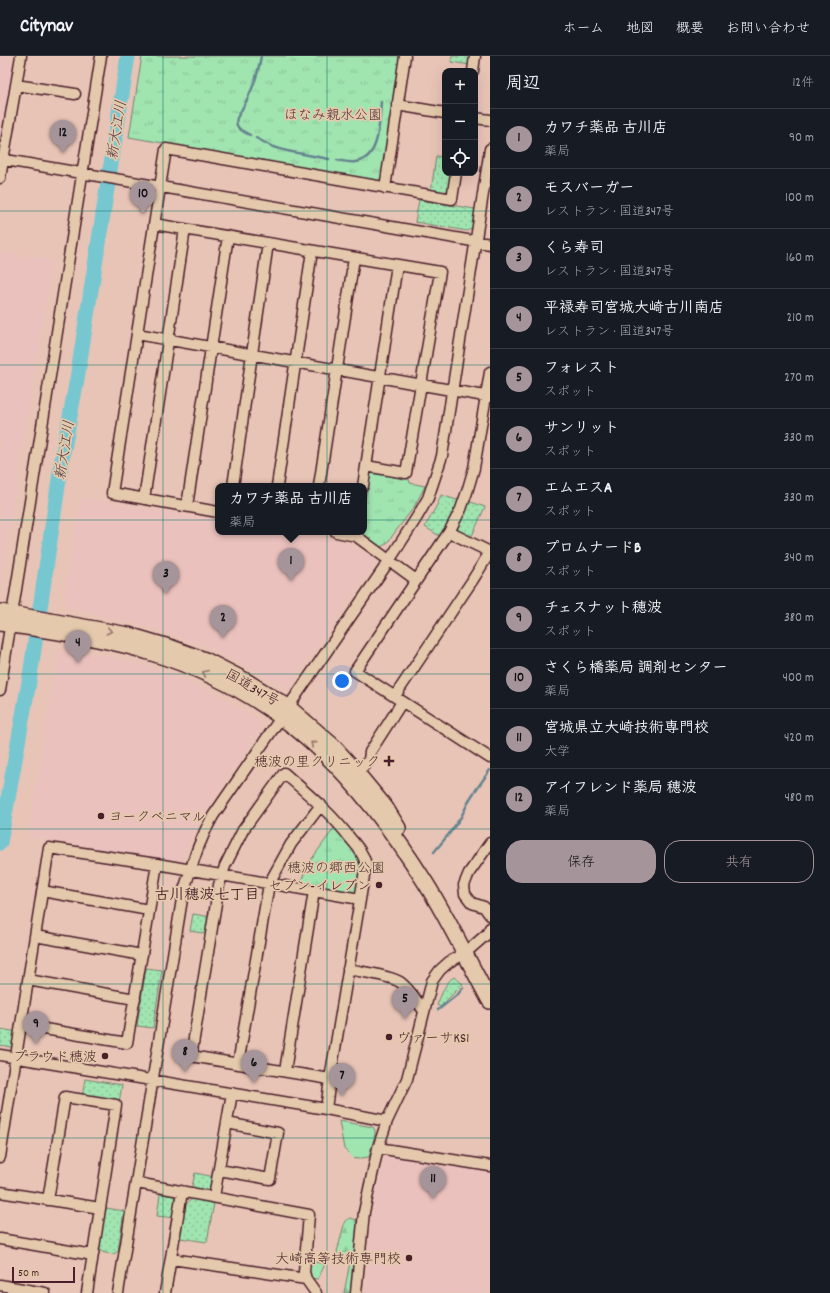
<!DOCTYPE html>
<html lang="ja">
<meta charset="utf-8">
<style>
:root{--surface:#171b24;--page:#20242c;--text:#f1f3f6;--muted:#9ea1a6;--line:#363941;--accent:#a6949b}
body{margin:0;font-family:Dekko,"Klee One",sans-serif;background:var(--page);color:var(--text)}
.controls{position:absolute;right:12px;top:12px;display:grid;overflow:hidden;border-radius:8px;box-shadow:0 4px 16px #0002}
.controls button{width:36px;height:36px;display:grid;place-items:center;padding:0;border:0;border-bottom:1px solid var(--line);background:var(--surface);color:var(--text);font:20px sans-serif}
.scale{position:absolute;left:12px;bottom:10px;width:63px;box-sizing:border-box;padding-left:4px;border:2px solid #4a1f2b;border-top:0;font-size:11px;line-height:14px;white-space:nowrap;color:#4a1f2b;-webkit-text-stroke:3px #e4c9ac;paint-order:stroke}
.you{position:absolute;left:342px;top:625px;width:14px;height:14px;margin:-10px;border:3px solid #fff;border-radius:50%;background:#1a73e8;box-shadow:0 0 0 6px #1a73e833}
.badge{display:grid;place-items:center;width:26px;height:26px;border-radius:50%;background:var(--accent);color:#111;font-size:13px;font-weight:700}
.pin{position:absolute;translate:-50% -33px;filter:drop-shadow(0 1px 2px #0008)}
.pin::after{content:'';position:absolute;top:21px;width:14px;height:12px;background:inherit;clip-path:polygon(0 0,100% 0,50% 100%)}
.popup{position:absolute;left:215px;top:427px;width:152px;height:52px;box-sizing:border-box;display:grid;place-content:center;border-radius:8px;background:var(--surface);filter:drop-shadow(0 1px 3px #0005);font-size:13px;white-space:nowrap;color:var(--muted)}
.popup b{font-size:15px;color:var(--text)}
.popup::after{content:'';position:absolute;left:50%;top:100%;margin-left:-8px;border:8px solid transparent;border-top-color:var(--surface)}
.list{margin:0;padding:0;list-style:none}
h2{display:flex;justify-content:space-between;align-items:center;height:52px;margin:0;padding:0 16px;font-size:17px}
h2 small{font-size:13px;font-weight:400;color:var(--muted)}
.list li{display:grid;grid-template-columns:26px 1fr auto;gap:12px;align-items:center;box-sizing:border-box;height:60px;padding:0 16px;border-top:1px solid var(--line)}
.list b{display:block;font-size:15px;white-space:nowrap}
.list p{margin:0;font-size:13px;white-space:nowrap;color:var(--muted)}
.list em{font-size:13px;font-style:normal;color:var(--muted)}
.actions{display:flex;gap:8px;padding:12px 16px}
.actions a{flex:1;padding:9px 0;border:1px solid var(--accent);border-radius:16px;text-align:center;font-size:14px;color:var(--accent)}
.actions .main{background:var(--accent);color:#111}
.icon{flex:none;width:22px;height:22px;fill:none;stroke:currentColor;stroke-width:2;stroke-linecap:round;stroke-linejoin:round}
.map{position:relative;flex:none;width:490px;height:1237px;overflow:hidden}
header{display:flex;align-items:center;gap:24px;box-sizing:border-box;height:56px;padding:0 20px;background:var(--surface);border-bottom:1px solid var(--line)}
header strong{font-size:19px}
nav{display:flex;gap:22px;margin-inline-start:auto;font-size:14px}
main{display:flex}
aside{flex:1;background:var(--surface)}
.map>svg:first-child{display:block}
.built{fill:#ebc1bd}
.grass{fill:url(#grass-dots);stroke:#75826e}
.forest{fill:url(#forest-firs);stroke:#75826e}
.park{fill:url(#park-tufts);stroke:#75826e}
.garden{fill:#a0e4b0;stroke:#75826e}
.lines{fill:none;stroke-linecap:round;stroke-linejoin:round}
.stream{stroke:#65848f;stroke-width:2.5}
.river{stroke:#77c7d1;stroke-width:15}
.minor-casing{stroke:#4a1f2b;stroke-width:13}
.highway-casing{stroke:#4a1f2b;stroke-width:18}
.minor{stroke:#e4c9ac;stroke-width:10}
.highway{stroke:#e4c9ac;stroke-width:15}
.oneway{stroke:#97746c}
.grid{fill:none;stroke:#0f766e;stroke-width:1;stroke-opacity:0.55}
.poi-dot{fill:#4a1f2b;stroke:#e4c9ac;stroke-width:1.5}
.labels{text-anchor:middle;stroke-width:3.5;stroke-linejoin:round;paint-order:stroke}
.park-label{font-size:14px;fill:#533338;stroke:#e4c9ac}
.street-label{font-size:14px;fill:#4a1f2b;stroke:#e4c9ac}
.poi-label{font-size:14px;fill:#4a1f2b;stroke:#e4c9ac;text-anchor:end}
.water-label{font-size:15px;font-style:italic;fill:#513844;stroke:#e4c9ac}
.neighbourhood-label{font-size:15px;font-weight:bold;fill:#4a1f2b;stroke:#e4c9ac}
</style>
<header>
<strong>Citynav</strong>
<nav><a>ホーム</a><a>地図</a><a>概要</a><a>お問い合わせ</a></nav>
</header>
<main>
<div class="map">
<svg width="490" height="1237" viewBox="0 0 490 1237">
<defs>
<pattern id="grass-dots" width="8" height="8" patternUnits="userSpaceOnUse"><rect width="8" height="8" fill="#a0e4b0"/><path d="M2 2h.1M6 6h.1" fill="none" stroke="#8bc398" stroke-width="1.8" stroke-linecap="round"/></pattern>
<pattern id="forest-firs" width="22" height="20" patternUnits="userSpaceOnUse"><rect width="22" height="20" fill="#a0e4b0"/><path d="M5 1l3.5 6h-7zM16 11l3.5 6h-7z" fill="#8bc398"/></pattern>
<pattern id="park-tufts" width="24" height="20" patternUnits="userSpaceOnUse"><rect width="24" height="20" fill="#a0e4b0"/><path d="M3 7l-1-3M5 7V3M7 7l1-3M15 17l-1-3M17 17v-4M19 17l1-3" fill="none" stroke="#8bc398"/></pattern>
</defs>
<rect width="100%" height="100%" fill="#e8c4b6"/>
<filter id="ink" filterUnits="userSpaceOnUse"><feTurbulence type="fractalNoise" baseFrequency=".025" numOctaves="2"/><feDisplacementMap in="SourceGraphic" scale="8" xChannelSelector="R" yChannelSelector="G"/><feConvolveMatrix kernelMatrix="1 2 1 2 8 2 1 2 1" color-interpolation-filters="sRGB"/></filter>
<g filter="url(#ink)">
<path class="built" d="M 0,0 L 15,0 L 0,85 Z
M 0,196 L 53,204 L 1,527 L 0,528 Z
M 81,441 L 218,464 L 218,476 L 287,476 L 347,486 L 377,504 L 288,632 L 205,590 L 146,570 L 67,552 L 65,540 L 68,514 Z
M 60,594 L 104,599 L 166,615 L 220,640 L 258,662 L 262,670 L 200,764 L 179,808 L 28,780 L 53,626 Z
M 385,1097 L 490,1113 L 490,1237 L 365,1237 L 369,1173 Z"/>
<path class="grass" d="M 452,0 L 471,0 L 470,9 L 451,6 Z
M 436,100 L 445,101 L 445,117 L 453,117 L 449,135 L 445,139 L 431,136 Z
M 419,144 L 475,153 L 472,172 L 467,175 L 415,166 Z
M 441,439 L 460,445 L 441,481 L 425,471 L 437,449 Z
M 468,445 L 485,451 L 471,482 L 458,476 L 456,470 Z
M 193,858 L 211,861 L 209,878 L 190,875 Z
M 146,912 L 162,914 L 153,972 L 137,970 Z
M 454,921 L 463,928 L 440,951 L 437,949 C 441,940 445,926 454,921 Z
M 0,973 L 18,976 L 16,988 L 11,991 L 0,989 Z
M 85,1023 L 122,1029 L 119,1047 L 82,1041 Z
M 195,1117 L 215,1121 L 213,1136 L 191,1135 Z
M 160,1138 L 174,1140 L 177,1146 L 175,1162 L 157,1160 Z
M 192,1143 L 214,1147 L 207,1186 L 180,1182 L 184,1150 Z
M 106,1152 L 124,1155 L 118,1195 L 114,1198 C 108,1197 101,1198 99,1192 Z"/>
<path class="forest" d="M 350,1162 L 357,1164 L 357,1167 L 351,1237 L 344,1237 L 350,1206 L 349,1203 L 338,1200 L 337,1196 L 345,1165 Z"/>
<path class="park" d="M 142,0 L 402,0 L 382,126 L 129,81 Z
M 370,417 L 409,423 L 410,427 L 425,430 L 414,451 L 387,487 L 381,491 L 361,476 L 364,476 L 364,452 Z
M 335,771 L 354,793 L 362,807 L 360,835 L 354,840 L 299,831 L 308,808 Z
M 309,1205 L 325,1208 L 318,1223 L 310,1222 L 307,1217 Z"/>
<path class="garden" d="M 339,1065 L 373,1071 L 375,1074 L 375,1078 L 369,1101 L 354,1103 L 344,1093 Z"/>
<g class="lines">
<path class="stream" d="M 250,79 C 242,75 234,72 237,62 C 249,41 257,25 261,0
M 256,82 L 273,91 L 287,95 L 329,103
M 337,104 C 343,105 349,107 355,106 C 381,103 379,65 381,46
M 434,796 L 449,778 L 461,761 L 471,741 L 490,714
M 438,954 L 458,938 L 463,932"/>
<path class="river" d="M 0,787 L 30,620 L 62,403 L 77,323 L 128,0"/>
<g class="minor-casing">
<path id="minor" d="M 473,15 L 475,0
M 16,29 L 75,38
M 397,49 L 445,57
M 475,62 L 490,64
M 0,103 L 490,188
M 0,122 L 21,0
M 385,132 L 405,0
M 154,168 L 440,216 L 406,417 L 366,410
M 137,278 L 490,341
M 490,316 L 474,412 L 467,436 L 461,453 L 449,476 L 355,615 L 490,702
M 233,430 L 268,187
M 277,430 L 312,195
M 319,430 L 354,202
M 363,430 L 397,209
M 144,443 L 185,173
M 187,450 L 228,180
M 218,456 L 112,437 L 166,93 L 452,143 L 456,117
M 336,476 L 356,480 L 416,524
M 449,476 L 490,496
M 0,634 L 101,0
M 395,640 L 472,525 L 490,496
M 284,717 C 308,738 331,757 350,782 C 357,790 363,797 366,808 L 330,1023 L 191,1000 L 219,829 L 225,810 L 243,774 Z
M 357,717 L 369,704 L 370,696 L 402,646
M 490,787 L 469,817 L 464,829 L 465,838 L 472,847 L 484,851 L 490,859
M 42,835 L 149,854
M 35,880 L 142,899
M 348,913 C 362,916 389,919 400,926 C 410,933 417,946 424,955
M 28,924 L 135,943
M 21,969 L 127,987 L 157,808
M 0,999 L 326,1053 L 387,1065
M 238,1008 L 269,828 L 291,788 L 321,749
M 285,1015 L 314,835
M 326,1053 L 330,1023
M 378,1092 L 490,1110
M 0,1101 L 49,792 L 157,808 L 360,843
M 219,1114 L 270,1123 L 278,1077 L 227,1067
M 137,1127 L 309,1159 L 304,1216 L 306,1223 L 316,1237
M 0,1136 L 100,1152
M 214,1141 L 232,1037
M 48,1144 L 65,1041 L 116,1049 L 87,1237
M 0,1183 L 93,1199
M 172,1203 L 306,1223
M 0,1229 L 45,1237
M 118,1237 L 183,837 C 192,810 198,786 213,760 L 389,505 L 417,461 L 428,442 L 442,400 L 490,93
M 165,1237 L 182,1136
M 356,1237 L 364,1156 L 378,1092 L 387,1065 L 407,1023 L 432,925 L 440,914 L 449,906 L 464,898 L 487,878 L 490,872"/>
</g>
<g class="highway-casing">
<path id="highway" d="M 0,556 L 128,579 L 172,592 L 205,604 L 244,624 L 288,651 L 333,690 L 351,710 L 385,751 L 398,772
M 0,567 C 50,575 103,581 152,597 C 197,611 242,632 281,661 C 338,702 388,767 425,826 C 449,864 468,905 490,945"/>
</g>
<use href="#minor" class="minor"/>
<use href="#highway" class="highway"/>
</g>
<defs><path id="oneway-chevron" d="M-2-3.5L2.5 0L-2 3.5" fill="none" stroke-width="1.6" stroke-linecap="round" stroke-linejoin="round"/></defs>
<g class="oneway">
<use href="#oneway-chevron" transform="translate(109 575) rotate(12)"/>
<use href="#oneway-chevron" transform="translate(205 617) rotate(-157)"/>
<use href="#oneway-chevron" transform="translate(313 688) rotate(-140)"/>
</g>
</g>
<path class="grid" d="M 163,0 L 163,1237M 327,0 L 327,1237M 0,155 L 490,155M 0,309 L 490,309M 0,464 L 490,464M 0,618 L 490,618M 0,773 L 490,773M 0,928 L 490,928M 0,1082 L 490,1082"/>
<g class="poi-dot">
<path d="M387 699h4v4h4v4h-4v4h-4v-4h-4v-4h4z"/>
<circle cx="101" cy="760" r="4"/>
<circle cx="379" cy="829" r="4"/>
<circle cx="389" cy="981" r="4"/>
<circle cx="105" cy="1000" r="4"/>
<circle cx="409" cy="1202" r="4"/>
</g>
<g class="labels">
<g class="park-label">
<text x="333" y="63">ほなみ親水公園</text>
<text x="336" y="816">穂波の郷西公園</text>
</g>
<g class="street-label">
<text transform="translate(253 631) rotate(30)" y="5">国道347号</text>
</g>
<g class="poi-label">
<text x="380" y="710">穂波の里クリニック</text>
<text x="109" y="765" text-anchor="start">ヨークベニマル</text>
<text x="371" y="834">セブン-イレブン</text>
<text x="397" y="986" text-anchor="start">ヴァーサKS1</text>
<text x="97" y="1005">プラウド穂波</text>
<text x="401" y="1207">大崎高等技術専門校</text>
</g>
<g class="water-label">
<text transform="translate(116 74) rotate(-81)" y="5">新大江川</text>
<text transform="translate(64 394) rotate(-81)" y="5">新大江川</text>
</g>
<g class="neighbourhood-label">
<text x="207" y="843">古川穂波七丁目</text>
</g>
</g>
</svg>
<div class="controls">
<button>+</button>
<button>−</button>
<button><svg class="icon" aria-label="locate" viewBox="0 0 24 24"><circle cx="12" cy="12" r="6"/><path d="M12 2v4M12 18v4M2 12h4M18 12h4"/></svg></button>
</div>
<div class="scale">50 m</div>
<div class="you"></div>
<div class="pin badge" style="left:291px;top:525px">1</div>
<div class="popup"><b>カワチ薬品 古川店</b>薬局</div>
<div class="pin badge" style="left:223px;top:582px">2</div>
<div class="pin badge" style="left:166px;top:538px">3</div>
<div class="pin badge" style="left:78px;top:607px">4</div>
<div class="pin badge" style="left:405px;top:963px">5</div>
<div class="pin badge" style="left:254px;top:1027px">6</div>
<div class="pin badge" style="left:342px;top:1040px">7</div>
<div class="pin badge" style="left:185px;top:1016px">8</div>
<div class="pin badge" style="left:36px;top:988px">9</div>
<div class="pin badge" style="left:143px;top:158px">10</div>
<div class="pin badge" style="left:433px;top:1143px">11</div>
<div class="pin badge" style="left:63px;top:97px">12</div>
</div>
<aside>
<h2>周辺<small>12件</small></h2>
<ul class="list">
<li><span class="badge">1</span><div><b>カワチ薬品 古川店</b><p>薬局</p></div><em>90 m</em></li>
<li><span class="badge">2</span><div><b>モスバーガー</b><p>レストラン · 国道347号</p></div><em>100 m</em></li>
<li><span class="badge">3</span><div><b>くら寿司</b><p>レストラン · 国道347号</p></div><em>160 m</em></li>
<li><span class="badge">4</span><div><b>平禄寿司宮城大崎古川南店</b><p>レストラン · 国道347号</p></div><em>210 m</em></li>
<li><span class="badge">5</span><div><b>フォレスト</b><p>スポット</p></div><em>270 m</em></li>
<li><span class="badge">6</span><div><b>サンリット</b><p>スポット</p></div><em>330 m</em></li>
<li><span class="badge">7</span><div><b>エムエスA</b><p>スポット</p></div><em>330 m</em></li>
<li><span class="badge">8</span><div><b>プロムナードB</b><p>スポット</p></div><em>340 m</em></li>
<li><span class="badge">9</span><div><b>チェスナット穂波</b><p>スポット</p></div><em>380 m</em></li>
<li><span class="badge">10</span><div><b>さくら橋薬局 調剤センター</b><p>薬局</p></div><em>400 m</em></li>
<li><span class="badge">11</span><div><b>宮城県立大崎技術専門校</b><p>大学</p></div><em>420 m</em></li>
<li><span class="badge">12</span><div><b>アイフレンド薬局 穂波</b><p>薬局</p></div><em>480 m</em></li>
</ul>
<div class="actions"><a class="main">保存</a><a>共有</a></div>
</aside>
</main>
